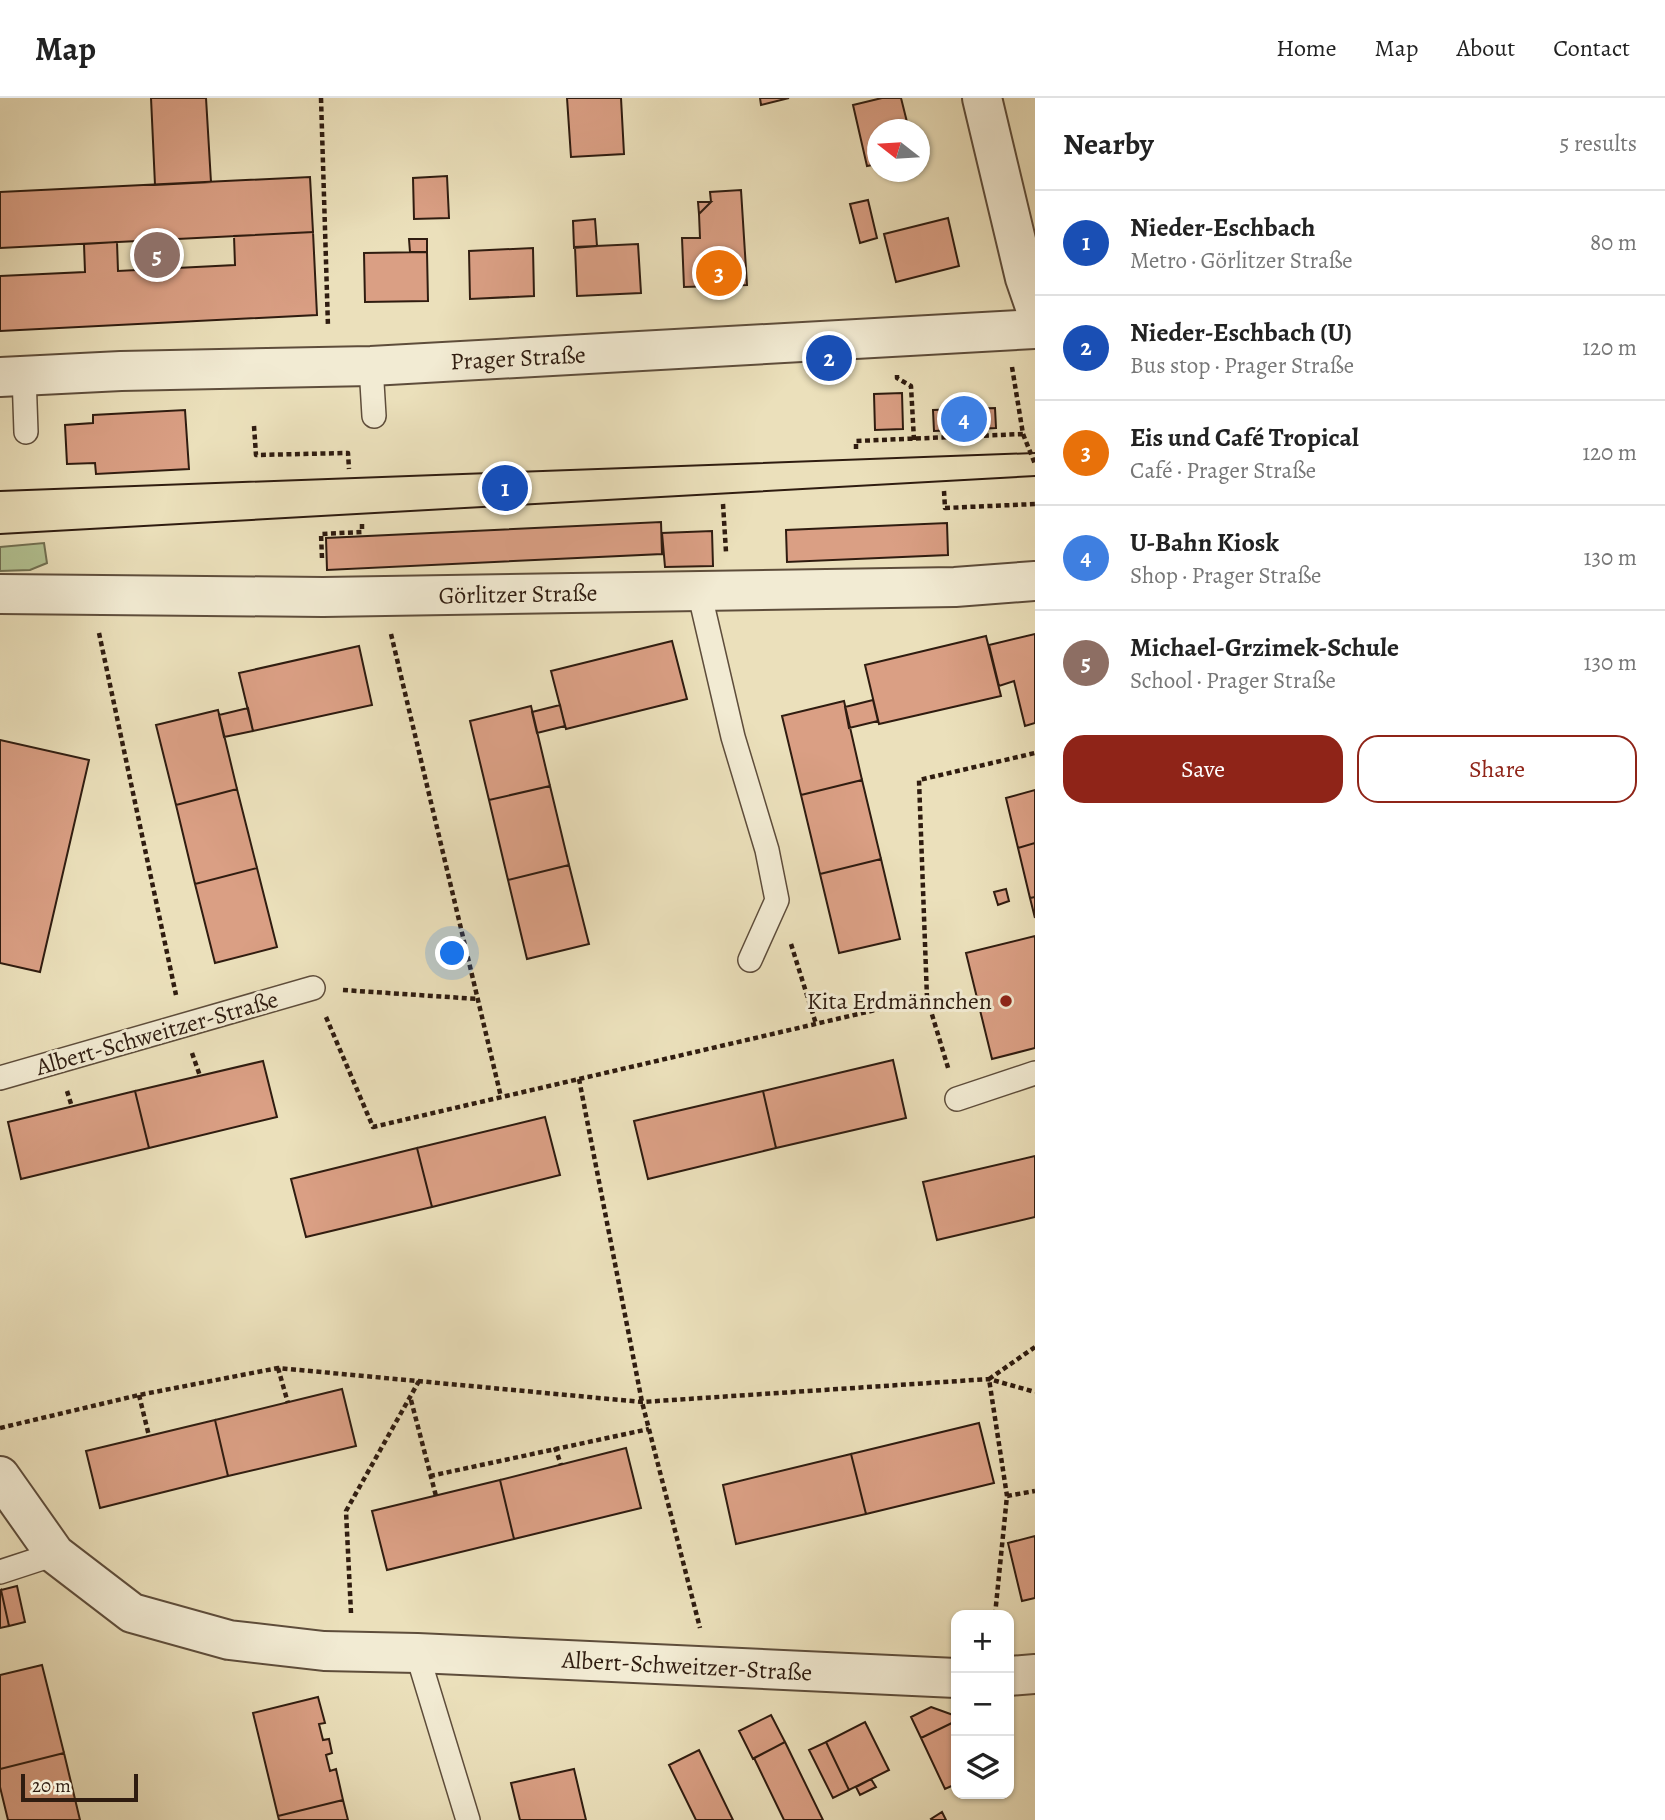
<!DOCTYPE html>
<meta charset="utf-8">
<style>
:root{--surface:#fff;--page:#f2f2f2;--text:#222;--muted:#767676;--line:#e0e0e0;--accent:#8f2418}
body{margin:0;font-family:Alegreya,serif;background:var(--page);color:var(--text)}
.controls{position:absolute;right:21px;bottom:21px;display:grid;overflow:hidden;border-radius:14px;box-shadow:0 2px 5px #0004}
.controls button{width:63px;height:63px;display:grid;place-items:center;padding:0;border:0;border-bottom:2px solid var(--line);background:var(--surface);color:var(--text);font:35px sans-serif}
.compass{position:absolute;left:867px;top:21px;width:63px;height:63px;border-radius:50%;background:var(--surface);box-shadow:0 2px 5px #0004;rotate:287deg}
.scale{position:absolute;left:21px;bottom:18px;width:117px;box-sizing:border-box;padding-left:7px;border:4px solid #2f1c10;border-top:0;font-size:19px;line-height:24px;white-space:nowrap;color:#2f1c10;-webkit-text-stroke:5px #f2ebd3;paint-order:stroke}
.you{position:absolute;left:453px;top:856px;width:24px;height:24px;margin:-18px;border:5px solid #fff;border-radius:50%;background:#1a73e8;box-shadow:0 0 0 10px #1a73e833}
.badge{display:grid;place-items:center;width:46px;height:46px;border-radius:50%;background:var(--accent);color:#fff;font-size:23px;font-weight:700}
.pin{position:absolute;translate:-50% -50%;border:4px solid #fff;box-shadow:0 2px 7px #0006}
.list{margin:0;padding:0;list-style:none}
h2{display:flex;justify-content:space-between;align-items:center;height:91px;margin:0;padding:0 28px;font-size:30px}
h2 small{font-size:23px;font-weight:400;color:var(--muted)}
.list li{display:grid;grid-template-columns:46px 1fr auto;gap:21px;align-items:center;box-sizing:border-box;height:105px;padding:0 28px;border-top:2px solid var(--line)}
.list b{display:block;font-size:26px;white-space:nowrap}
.list p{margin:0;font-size:23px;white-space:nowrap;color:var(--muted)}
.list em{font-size:23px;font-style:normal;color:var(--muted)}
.actions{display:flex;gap:14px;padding:21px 28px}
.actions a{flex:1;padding:16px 0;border:2px solid var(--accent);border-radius:21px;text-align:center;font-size:24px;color:var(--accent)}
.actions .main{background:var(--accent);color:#fff}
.icon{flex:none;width:38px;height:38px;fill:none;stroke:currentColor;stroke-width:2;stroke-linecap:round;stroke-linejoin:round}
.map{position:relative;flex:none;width:1035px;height:1722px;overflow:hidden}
header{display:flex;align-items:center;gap:42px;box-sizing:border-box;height:98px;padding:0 35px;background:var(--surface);border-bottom:2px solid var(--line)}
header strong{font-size:33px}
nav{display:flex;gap:38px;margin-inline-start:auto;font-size:24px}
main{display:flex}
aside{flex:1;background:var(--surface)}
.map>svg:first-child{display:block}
.green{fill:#b3c393;stroke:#717052;stroke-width:2}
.building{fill:#da9f84;stroke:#2f1c10;stroke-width:2}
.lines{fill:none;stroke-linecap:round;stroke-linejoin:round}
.service-casing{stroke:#5e4d3b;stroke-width:26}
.minor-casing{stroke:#5e4d3b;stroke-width:42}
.tertiary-casing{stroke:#5e4d3b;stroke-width:42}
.path{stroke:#2f1c10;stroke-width:4.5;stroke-dasharray:5 3.5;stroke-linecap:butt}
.service{stroke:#f2ebd3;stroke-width:23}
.minor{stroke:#f2ebd3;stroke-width:38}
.tertiary{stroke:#f2ebd3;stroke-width:38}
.tram{stroke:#2f1c10;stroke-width:2}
.poi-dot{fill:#8f2418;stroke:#f2ebd3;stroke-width:2.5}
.labels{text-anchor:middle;stroke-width:6;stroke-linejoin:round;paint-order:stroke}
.street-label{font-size:24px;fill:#2f1c10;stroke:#f2ebd3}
.poi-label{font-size:24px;fill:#2f1c10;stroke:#f2ebd3;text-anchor:end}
</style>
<header>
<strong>Map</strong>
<nav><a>Home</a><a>Map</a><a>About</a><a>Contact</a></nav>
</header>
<main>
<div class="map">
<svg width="1035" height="1722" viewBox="0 0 1035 1722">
<rect width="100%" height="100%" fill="#ebe0bb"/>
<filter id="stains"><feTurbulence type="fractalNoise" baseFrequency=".00286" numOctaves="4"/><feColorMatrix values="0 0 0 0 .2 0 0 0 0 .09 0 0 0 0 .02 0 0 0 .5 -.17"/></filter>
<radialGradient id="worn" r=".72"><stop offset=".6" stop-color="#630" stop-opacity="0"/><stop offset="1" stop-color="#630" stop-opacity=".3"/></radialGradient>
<path class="green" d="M 44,445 L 47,465 L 30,472 L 0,473 L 0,449 Z"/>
<path class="building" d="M 151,0 L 206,0 L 211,84 L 155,87 Z
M 567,0 L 621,0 L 624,56 L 571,59 Z
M 760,0 L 789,0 L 761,7 Z
M 882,0 L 901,0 L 909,32 L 878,32 L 878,66 L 867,68 L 853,7 Z
M 447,78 L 449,120 L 414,121 L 413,80 Z
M 310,79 L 313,134 L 0,150 L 0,94 Z
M 741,92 L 747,187 L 684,189 L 682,140 L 700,140 L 699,116 L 711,104 L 710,94 Z
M 868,102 L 877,140 L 860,145 L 850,106 Z
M 698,104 L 711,104 L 699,116 Z
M 948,120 L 959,168 L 896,184 L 884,136 Z
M 595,121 L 597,148 L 574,150 L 573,123 Z
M 313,134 L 317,217 L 0,233 L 0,178 L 85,174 L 84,146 L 117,144 L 118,173 L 235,167 L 234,138 Z
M 409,141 L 427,141 L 427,154 L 410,154 Z
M 638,146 L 641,195 L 577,198 L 575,149 Z
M 533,150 L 534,198 L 470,201 L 469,153 Z
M 427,154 L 428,203 L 365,204 L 364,155 Z
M 902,295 L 903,331 L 875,332 L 874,296 Z
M 995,310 L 996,330 L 934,333 L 933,312 Z
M 185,312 L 189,371 L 96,376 L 95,365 L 67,366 L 65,327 L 93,325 L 93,317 Z
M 661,424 L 662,456 L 327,472 L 326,440 Z
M 947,425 L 948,457 L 787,464 L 786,432 Z
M 712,433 L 713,468 L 665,469 L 662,435 Z
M 1035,536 L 1035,625 L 1025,628 L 1014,583 L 999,588 L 989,547 Z
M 986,538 L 1001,598 L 879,626 L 865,567 Z
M 672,543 L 687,601 L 566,631 L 551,573 Z
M 359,548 L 372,607 L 253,633 L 239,575 Z
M 873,602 L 878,623 L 849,630 L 845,609 Z
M 844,603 L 862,682 L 801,697 L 782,618 Z
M 560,607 L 565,628 L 537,635 L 532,614 Z
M 531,608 L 550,688 L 489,702 L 470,623 Z
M 248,610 L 253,633 L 224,639 L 219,617 Z
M 218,612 L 237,691 L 176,707 L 156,627 Z
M 0,642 L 89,662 L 40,874 L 0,865 Z
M 862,682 L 881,761 L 820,776 L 801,697 Z
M 550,688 L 569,767 L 508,782 L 489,702 Z
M 237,691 L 257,770 L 195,786 L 176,707 Z
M 1035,692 L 1035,745 L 1018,750 L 1006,700 Z
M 1035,745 L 1035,799 L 1030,800 L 1018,750 Z
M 881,761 L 900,841 L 839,855 L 820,776 Z
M 569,767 L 589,846 L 527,861 L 508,782 Z
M 257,770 L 277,849 L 215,865 L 195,786 Z
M 1006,791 L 1009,803 L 998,807 L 994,794 Z
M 1035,799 L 1035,820 L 1030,800 Z
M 1035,838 L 1035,950 L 992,961 L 966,855 Z
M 893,962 L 906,1020 L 776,1050 L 763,993 Z
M 263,963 L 277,1019 L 149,1050 L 135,993 Z
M 135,993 L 149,1050 L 21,1081 L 8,1024 Z
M 763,993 L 776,1050 L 648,1081 L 634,1023 Z
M 545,1019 L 560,1077 L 432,1109 L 417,1050 Z
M 417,1050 L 432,1109 L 306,1139 L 291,1081 Z
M 1035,1058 L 1035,1119 L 937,1142 L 923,1084 Z
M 342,1291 L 356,1348 L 228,1378 L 215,1322 Z
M 215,1322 L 228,1378 L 100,1410 L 86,1353 Z
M 979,1325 L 994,1385 L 866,1416 L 851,1356 Z
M 626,1350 L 641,1410 L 514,1441 L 500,1382 Z
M 851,1356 L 866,1416 L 736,1446 L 723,1387 Z
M 500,1382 L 514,1441 L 387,1472 L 372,1413 Z
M 1035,1438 L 1035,1500 L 1022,1503 L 1008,1445 Z
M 17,1488 L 25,1524 L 9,1528 L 1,1492 Z
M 1,1492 L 9,1528 L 0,1530 L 0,1493 Z
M 42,1567 L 64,1655 L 0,1671 L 0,1577 Z
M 318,1599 L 325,1625 L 319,1626 L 323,1642 L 329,1641 L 332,1655 L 326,1657 L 330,1673 L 336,1671 L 343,1702 L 278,1718 L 253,1615 Z
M 931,1609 L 956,1618 L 956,1623 L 921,1640 L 911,1619 Z
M 771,1617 L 785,1644 L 753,1661 L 739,1633 Z
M 956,1623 L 956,1686 L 945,1691 L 921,1640 Z
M 865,1624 L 889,1672 L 849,1692 L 826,1644 Z
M 785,1644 L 823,1722 L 784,1722 L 754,1660 Z
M 826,1644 L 849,1692 L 833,1700 L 809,1652 Z
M 699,1652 L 733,1722 L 696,1722 L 669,1667 Z
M 64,1655 L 80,1722 L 8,1722 L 0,1689 L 0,1671 Z
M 574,1671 L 586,1722 L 520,1722 L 511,1685 Z
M 871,1681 L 876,1689 L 860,1697 L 856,1689 Z
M 343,1702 L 348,1722 L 279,1722 L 278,1718 Z
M 942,1714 L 946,1722 L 932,1722 L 931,1721 Z"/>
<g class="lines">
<g class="service-casing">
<path id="service" d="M 371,268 L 374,318
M 24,277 L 26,334
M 699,493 L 733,639 L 767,752 L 777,802 L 750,862
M 0,980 L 313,890
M 957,1001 L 1035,975
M 0,1474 L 55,1456
M 417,1555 L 468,1722"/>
</g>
<g class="minor-casing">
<path id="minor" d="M 0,279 L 121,273 L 371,268 L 1035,231
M 0,496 L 323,499 L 955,489 L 1035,483
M 0,1378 L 55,1456 L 132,1515 L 229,1542 L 324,1553 L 417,1555 L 956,1580
M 1009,1578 L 1035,1576"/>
</g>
<g class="tertiary-casing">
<path id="tertiary" d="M 982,0 L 1025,180 L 1035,209"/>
</g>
<path class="path" d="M 321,0 L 328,229
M 1012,269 L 1023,336 L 1035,366
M 897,277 L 897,280 L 911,288 L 914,342
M 254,328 L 256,357 L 348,355 L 349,371
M 856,351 L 856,343 L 1023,336
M 944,393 L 945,410 L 1035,406
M 723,406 L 726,454
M 322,460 L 321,436 L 362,434 L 362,426
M 99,535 L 176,897
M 391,536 L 501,999
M 791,846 L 816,926
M 343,892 L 478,901
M 927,900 L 919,682 L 1035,655
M 326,919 L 373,1029 L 927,900 L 949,973
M 192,955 L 200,978
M 579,981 L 642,1304 L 700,1530
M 67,993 L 72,1009
M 278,1270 L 288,1305
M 139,1297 L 149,1338
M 411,1302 L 436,1398
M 0,1330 L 139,1297 L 278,1270 L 642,1304 L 989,1281 L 1035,1294
M 555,1349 L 561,1367
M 430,1378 L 649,1331
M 1007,1398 L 1035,1393
M 351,1515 L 346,1413 L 419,1283
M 995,1517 L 1007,1398 L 989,1281 L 1035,1249"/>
<use href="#service" class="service"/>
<use href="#minor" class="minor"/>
<use href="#tertiary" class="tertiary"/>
<path class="tram" d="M 0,393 L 1035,355
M 0,436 L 1035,378"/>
</g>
<circle class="poi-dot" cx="1006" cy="903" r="7"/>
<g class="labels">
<g class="street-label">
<text transform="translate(518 260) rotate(-3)" y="8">Prager Straße</text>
<text transform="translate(518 496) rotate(-1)" y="8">Görlitzer Straße</text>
<text transform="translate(157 935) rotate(-16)" y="8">Albert-Schweitzer-Straße</text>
<text transform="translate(687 1568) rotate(3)" y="8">Albert-Schweitzer-Straße</text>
</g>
<g class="poi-label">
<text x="992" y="911">Kita Erdmännchen</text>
</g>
</g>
<rect width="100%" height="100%" filter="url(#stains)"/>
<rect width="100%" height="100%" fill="url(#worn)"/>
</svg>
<div class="controls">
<button>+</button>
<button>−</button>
<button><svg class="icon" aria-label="layers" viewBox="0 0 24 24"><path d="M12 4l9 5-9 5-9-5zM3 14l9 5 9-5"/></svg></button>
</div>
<svg class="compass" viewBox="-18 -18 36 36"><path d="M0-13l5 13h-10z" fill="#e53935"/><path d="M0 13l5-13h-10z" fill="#767676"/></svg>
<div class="scale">20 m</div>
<div class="you"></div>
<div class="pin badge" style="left:505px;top:390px;background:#1a4fb4">1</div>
<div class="pin badge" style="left:829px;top:260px;background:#1a4fb4">2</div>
<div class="pin badge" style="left:719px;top:175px;background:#e8710a">3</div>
<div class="pin badge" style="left:964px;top:321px;background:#3f7fe0">4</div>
<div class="pin badge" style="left:157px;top:157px;background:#8d6e63">5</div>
</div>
<aside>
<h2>Nearby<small>5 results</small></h2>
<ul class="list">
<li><span class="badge" style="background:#1a4fb4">1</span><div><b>Nieder-Eschbach</b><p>Metro · Görlitzer Straße</p></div><em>80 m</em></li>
<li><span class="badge" style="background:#1a4fb4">2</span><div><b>Nieder-Eschbach (U)</b><p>Bus stop · Prager Straße</p></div><em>120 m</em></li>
<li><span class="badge" style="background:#e8710a">3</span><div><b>Eis und Café Tropical</b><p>Café · Prager Straße</p></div><em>120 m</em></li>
<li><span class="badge" style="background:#3f7fe0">4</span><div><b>U-Bahn Kiosk</b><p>Shop · Prager Straße</p></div><em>130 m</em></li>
<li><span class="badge" style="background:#8d6e63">5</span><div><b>Michael-Grzimek-Schule</b><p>School · Prager Straße</p></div><em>130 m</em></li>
</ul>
<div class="actions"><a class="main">Save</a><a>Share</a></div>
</aside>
</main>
